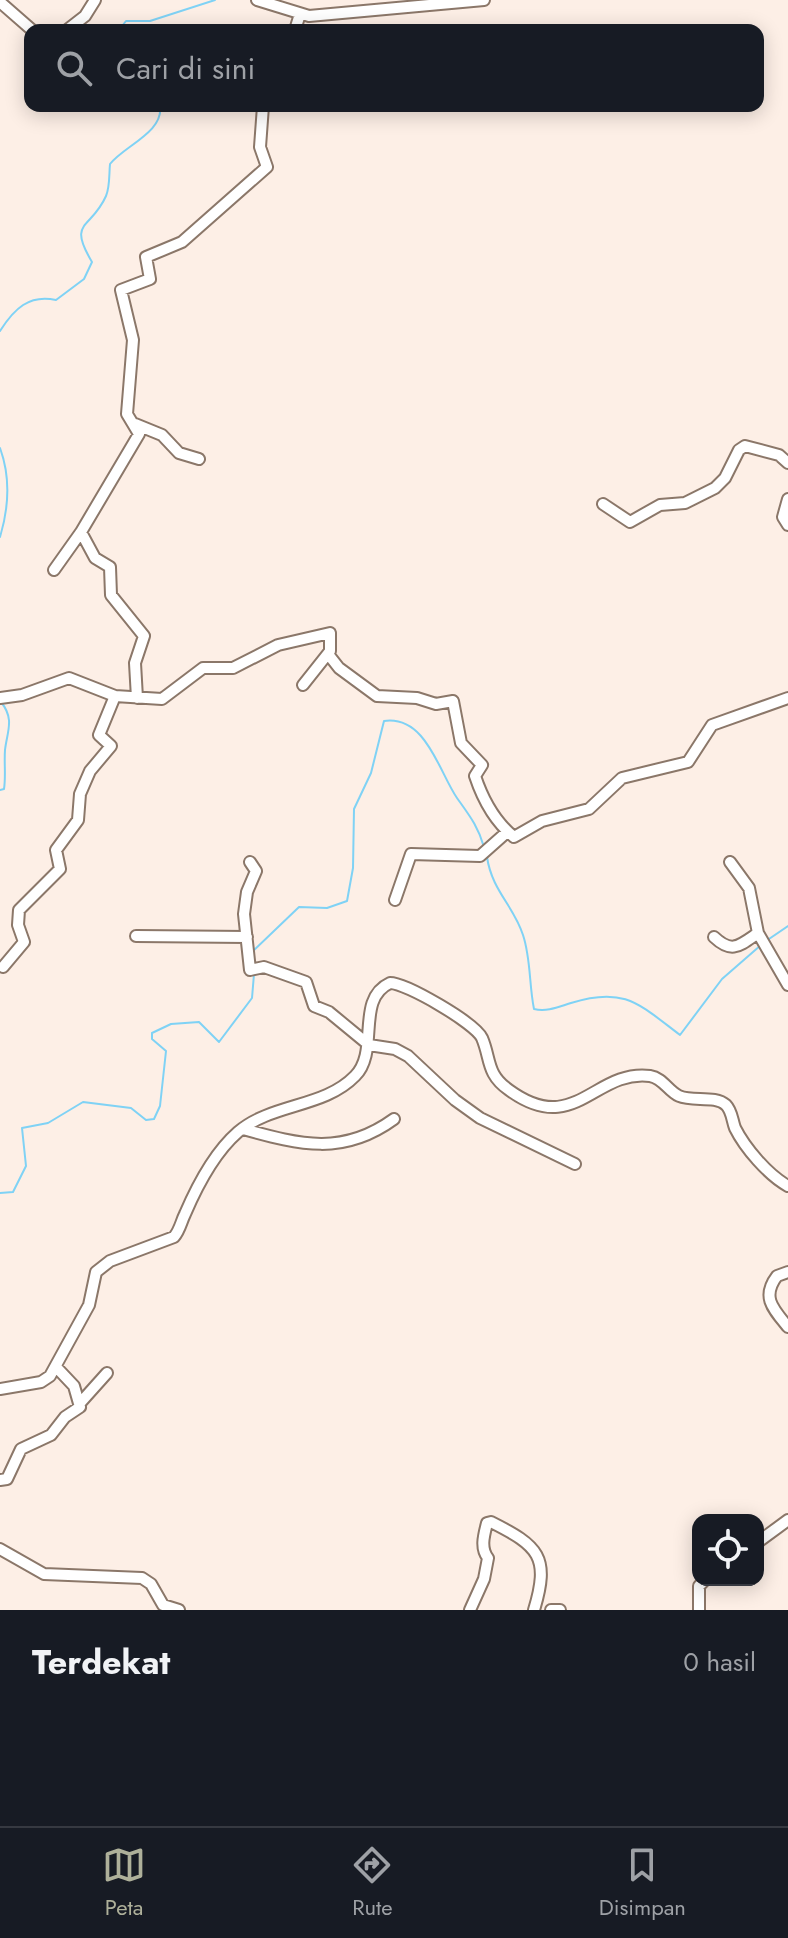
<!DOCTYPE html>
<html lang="id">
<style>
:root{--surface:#171b24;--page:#242831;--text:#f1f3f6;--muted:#9ea1a6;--line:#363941;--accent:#aeb09a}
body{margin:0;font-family:Jost,sans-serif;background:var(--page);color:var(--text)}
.controls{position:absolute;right:24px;bottom:24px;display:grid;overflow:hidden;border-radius:16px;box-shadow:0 4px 20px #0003}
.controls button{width:72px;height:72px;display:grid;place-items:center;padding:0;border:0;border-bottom:2px solid var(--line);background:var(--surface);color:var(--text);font:40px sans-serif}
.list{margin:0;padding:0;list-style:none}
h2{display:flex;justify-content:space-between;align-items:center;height:104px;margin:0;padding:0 32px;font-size:34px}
h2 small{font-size:26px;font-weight:400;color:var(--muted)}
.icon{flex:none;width:44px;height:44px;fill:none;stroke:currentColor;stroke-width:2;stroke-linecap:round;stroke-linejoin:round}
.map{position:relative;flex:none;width:788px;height:1610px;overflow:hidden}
.search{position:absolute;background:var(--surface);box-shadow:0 4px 20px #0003;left:24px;right:24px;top:24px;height:88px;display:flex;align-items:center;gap:20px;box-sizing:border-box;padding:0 28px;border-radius:16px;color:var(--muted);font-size:30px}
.sheet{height:216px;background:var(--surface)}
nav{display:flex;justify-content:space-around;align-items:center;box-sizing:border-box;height:112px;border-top:2px solid var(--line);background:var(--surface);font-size:22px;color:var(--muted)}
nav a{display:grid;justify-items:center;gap:4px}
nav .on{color:var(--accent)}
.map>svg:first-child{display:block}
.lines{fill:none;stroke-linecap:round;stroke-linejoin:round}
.stream{stroke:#7fd2f5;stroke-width:2}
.minor-casing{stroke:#8b7769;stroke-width:14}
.minor{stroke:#fff;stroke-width:10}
</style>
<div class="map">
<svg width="788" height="1610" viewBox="0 0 788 1610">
<rect width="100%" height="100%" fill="#fdefe6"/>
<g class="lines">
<path class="stream" d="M 119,30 L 126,21 L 150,21 L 215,0
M 0,331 C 14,309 29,294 56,300 L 84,279 L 92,262 C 67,220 91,230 106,196 C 110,187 109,174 110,164 C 124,146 164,132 160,106
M 0,448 C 11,478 9,507 0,537
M 0,790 L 4,789 C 6,776 4,763 5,750 C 7,732 15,719 1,702
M 487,857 C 492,891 514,906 523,935 C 531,959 529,985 534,1009 C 547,1012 558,1007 571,1003 C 624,986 639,1004 680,1035 L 722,979 L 761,945
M 766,941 L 788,926
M 252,952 L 299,907 L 327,908 L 347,901 L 353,868 L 354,809 L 371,773 L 384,721 C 426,715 439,772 457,798 C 469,815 478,826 484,847
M 0,1193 L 13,1192 L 26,1166 L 22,1128 L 48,1123 L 83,1102 L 131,1108 L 146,1120 L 154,1119 L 160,1106 L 166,1051 L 152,1039 L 152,1033 L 171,1024 L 199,1022 L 219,1042 L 252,998 L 254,974"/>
<g class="minor-casing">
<path id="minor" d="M 257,0 L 309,16 L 484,0
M 0,2 L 32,30
M 67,30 L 85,16 L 95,0
M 295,30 L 300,14
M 135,424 L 162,435 L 179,453 L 199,459
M 788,499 L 783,517 L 788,525
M 603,504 L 630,522 L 660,505 L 685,503 L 715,488 L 725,478 L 739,450 L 745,446 L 779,455 L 788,463
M 54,570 L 81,532
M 328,654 L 339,668 L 377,696 L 417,698 L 436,704 L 453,701 L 461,743 L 482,765 L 475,776 C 483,800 494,821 514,837 L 542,821 L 589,809 L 622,778 L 688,762 L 712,725 L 788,698
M 0,698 L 22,695 L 69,678 L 115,696 L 162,699 L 203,668 L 233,668 L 278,645 L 330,633 L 330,651 L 303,685
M 137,698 L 135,663 L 144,636 L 111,595 L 110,567 L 95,558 L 81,532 L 139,434 L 127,414 L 133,340 L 121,290 L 150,279 L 146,257 L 182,242 L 267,167 L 260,147 L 263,106
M 250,862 L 256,871 L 247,892 L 244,914 L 250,970 L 264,967 L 306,982 L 314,1006 L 329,1012 L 369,1045 L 395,1049 L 408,1056 L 455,1100 L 480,1118 L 575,1164
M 730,862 L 749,888 L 758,933 L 788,985
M 395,900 L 411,854 L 480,856 L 507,832
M 136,936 L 247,937
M 714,937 C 732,954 739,946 758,933
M 3,967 L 24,942 L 18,925 L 19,910 L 60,869 L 56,850 L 78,820 L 80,794 L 90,771 L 111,746 L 99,735 L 115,696
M 243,1129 C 301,1145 343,1156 394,1119
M 788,1272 L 777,1276 C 761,1297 773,1309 788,1327
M 0,1389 L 41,1382 L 50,1376 L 89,1305 L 96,1272 L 110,1261 L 174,1237 C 180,1230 181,1222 185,1214 C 197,1186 215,1152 238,1132 C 272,1103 324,1108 355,1076 C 380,1051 355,999 390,983 C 406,983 475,1023 482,1038 C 491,1059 486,1074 509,1090 C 575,1138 594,1069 650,1076 C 663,1078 668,1091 679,1096 C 693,1102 715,1095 726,1105 C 732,1111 732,1120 735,1128 C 745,1148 768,1175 788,1186
M 81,1402 L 107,1373
M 0,1480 L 7,1479 L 21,1449 L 51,1435 L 65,1417 L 80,1407 L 74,1386 L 57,1368
M 758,1542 L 788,1520
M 0,1549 L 44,1574 L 142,1578 L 151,1584 L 163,1605 L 179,1610
M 470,1610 L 484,1579 L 488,1558 C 480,1548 484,1535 487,1523 L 491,1522 C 539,1546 550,1557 534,1610
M 551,1610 L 560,1610
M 699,1610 L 699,1586 L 705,1580"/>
</g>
<use href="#minor" class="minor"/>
</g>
</svg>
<div class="controls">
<button><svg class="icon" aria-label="locate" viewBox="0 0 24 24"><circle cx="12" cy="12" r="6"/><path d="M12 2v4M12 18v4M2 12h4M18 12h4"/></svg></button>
</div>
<div class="search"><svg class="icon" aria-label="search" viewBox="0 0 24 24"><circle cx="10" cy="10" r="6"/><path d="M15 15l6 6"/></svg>Cari di sini</div>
</div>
<section class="sheet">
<h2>Terdekat<small>0 hasil</small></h2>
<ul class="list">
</ul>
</section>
<nav>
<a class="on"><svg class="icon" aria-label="map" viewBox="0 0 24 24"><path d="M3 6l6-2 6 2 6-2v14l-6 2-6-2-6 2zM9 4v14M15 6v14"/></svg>Peta</a>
<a><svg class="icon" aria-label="directions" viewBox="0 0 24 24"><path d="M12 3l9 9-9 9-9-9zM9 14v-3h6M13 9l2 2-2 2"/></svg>Rute</a>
<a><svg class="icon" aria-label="saved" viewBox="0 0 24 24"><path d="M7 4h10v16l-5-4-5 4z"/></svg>Disimpan</a>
</nav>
